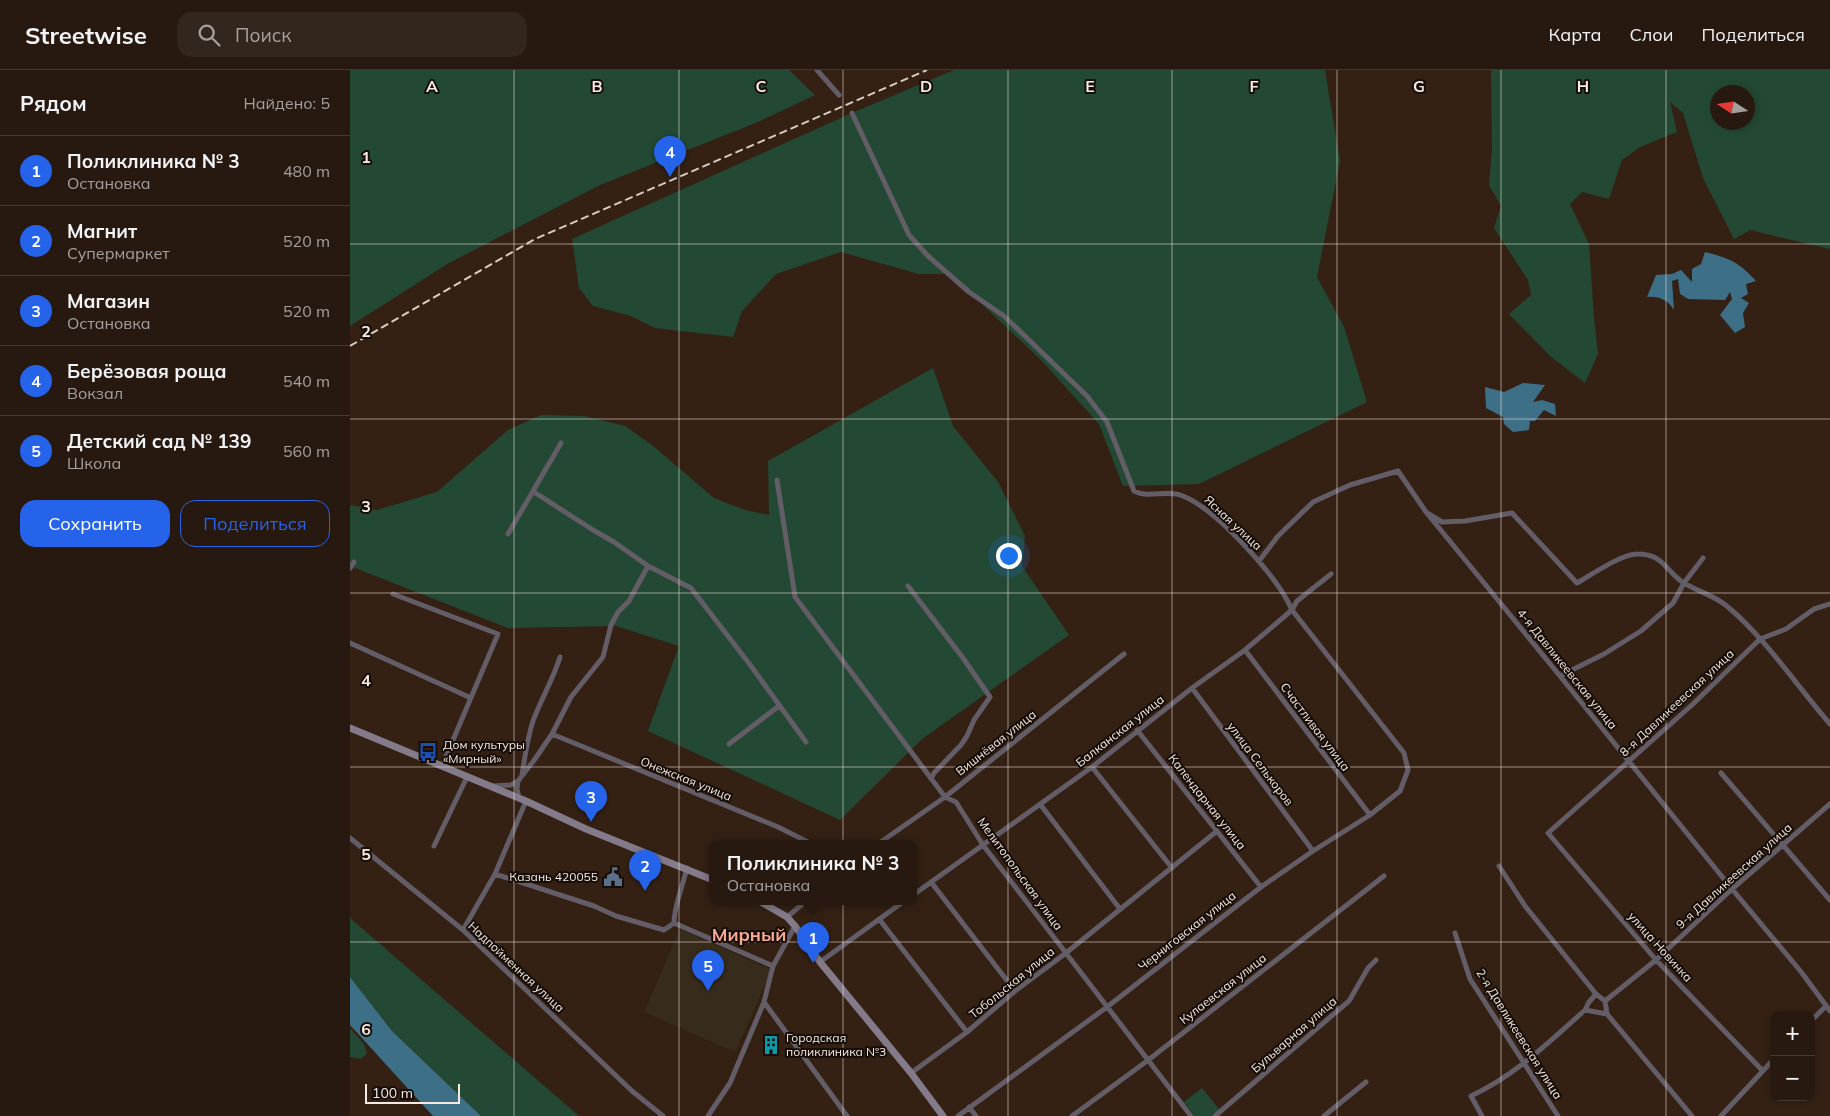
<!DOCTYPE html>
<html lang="ru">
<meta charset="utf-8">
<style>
:root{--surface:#27190f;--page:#33261d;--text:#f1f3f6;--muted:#a4a09e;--line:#43382f;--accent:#2563eb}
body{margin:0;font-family:Mulish,sans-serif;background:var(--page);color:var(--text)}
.controls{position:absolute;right:15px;bottom:15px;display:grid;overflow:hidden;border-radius:10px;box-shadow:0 2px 8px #0003}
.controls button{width:45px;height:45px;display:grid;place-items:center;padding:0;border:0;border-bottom:1px solid var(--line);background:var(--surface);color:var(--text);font:25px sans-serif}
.compass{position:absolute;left:1360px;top:15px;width:45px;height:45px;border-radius:50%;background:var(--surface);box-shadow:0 2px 8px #0003;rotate:282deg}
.scale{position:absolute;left:15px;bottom:12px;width:95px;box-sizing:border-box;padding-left:5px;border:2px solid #f7eae2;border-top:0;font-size:14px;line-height:18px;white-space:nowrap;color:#f7eae2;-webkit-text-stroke:4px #150d07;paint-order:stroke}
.you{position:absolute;left:658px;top:485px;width:18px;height:18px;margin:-12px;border:4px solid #fff;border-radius:50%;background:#1a73e8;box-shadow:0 0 0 8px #1a73e833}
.badge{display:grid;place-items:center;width:32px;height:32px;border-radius:50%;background:var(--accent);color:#fff;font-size:16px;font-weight:700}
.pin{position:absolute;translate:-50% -41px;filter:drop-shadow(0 1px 2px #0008)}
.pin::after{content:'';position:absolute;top:26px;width:18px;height:15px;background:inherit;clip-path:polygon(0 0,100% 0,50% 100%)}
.popup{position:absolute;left:359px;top:770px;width:208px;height:65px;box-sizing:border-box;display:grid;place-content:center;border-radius:10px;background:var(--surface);filter:drop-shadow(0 1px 4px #0005);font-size:16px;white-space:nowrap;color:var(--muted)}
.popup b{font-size:19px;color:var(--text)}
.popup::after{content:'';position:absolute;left:50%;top:100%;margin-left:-10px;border:10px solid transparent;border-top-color:var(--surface)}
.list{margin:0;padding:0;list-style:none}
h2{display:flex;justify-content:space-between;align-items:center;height:65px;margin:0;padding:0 20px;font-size:21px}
h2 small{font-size:16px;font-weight:400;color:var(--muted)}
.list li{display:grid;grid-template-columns:32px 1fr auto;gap:15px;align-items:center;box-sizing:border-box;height:70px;padding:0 20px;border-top:1px solid var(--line)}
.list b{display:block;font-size:19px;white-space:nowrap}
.list p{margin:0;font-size:16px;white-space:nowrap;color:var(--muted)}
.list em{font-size:16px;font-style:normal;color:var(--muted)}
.actions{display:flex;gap:10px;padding:15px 20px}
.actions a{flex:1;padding:11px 0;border:1px solid var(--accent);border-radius:15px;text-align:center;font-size:18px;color:var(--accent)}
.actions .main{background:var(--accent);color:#fff}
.icon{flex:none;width:28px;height:28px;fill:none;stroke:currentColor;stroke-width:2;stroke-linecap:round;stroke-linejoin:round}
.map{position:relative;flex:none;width:1480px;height:1046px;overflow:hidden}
header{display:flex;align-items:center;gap:30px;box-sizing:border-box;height:70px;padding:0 25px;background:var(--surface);border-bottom:1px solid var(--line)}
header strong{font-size:24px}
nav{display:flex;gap:28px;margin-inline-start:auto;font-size:18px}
.search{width:350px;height:45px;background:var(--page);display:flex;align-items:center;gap:12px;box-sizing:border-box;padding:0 18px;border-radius:15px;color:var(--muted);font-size:19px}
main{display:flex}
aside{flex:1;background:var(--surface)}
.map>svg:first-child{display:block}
.education{fill:#372b1c}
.green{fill:#234934;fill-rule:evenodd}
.water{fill:#3d6f87}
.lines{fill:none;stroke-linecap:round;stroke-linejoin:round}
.street{stroke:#625d66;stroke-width:5}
.secondary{stroke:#847b8a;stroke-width:7}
.rail{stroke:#dacdc4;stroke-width:2;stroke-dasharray:8 4;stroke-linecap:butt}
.grid{fill:none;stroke:#f7eae2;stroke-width:1;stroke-opacity:0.55}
.labels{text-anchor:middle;stroke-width:4;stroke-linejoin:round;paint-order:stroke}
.street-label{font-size:12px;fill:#f7eae2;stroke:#150d07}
.poi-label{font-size:12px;fill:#f7eae2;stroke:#150d07;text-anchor:start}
.district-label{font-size:18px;font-weight:bold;fill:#faa996;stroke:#150d07}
.grid-label{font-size:16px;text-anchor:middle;font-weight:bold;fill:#f7eae2;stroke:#150d07;stroke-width:4;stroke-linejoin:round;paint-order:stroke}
</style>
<header>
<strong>Streetwise</strong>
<div class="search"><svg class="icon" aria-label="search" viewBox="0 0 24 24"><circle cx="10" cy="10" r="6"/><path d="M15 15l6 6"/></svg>Поиск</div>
<nav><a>Карта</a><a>Слои</a><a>Поделиться</a></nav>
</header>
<main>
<aside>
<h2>Рядом<small>Найдено: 5</small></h2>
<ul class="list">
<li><span class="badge">1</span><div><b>Поликлиника № 3</b><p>Остановка</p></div><em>480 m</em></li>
<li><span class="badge">2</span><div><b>Магнит</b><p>Супермаркет</p></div><em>520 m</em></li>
<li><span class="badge">3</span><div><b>Магазин</b><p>Остановка</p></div><em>520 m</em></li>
<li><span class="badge">4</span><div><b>Берёзовая роща</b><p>Вокзал</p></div><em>540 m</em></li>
<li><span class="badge">5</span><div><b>Детский сад № 139</b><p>Школа</p></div><em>560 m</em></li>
</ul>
<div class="actions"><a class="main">Сохранить</a><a>Поделиться</a></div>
</aside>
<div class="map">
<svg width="1480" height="1046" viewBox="0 0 1480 1046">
<rect width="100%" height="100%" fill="#342114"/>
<path class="education" d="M 330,859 L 422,900 L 385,982 L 294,942 Z"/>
<path class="green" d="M 0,0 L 439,0 L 465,25 L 408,52 L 250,115 L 99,193 L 0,256 Z
M 604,0 L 975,0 L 990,91 L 967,207 L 994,257 L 1017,332 L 849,414 L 773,416 L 749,354 L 691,290 L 600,204 L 569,204 L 491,182 L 426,204 L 392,241 L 383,267 L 305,258 L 281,246 L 243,236 L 229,218 L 222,169 L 502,43 Z
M 1141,0 L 1480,0 L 1480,179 L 1400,160 L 1384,169 L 1353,108 L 1333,43 L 1320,32 L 1327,62 L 1290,77 L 1272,90 L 1259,129 L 1232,122 L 1220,134 L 1239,174 L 1244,248 L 1248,284 L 1235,313 L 1200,286 L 1159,244 L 1181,225 L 1178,210 L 1144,158 L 1151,136 L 1139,115 L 1142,79 ZM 1368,22 L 1398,22 L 1398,52 L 1368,52 Z
M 583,298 L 603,356 L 648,412 L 675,466 L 672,496 L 719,565 L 572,669 L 490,750 L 298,661 L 329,576 L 266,556 L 158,558 L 0,496 L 0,435 L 27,440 L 87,422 L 158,360 L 191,345 L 234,346 L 275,356 L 302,375 L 364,428 L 395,440 L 419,445 L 418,391 Z
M 0,848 L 229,1046 L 131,1046 L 42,961 L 0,907 Z
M 0,958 L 14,974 L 17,983 L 11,989 L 0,987 Z
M 852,1018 L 869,1039 L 861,1046 L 845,1046 L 834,1032 Z"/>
<path class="water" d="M 1355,182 C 1379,188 1389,192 1406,211 L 1396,214 L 1398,224 L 1391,228 L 1399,233 L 1393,243 L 1395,257 L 1385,263 L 1370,245 L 1382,229 L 1380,222 L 1375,230 L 1338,229 L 1330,224 L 1328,209 L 1322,211 L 1324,240 C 1318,230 1309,226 1297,227 L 1306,205 L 1322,204 L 1331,200 L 1342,212 L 1342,199 L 1351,194 Z
M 1173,313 L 1195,315 L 1183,332 L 1192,330 L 1205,334 L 1206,346 L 1194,340 L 1185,351 L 1180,351 L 1179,360 L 1163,362 L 1154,354 L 1153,347 L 1136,338 L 1135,317 L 1154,322 Z
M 0,907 L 42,961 L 131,1046 L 83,1046 L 0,955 Z"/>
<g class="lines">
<path class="street" d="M 467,0 L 489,25
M 502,43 L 559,165 L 577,185 L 619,222 L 654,246 L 737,326 L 757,352 L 784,421 C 799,429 817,419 833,426 C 867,440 927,506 942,540 L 1054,683 L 1058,700 L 1050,721 L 1020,745 L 963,781 L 911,817 L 757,937 L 608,1046
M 427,410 L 445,527 L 595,727 L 606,732 L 633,775 L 841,1046
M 184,422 L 243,460 L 264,472 L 298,496 L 341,518 L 401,596 L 456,672
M 1079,444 L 1092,452 L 1115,451 L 1162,443 L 1227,513 C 1241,505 1273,483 1288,484 C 1312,484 1315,499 1331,511 C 1345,521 1365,525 1378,537 C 1417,570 1446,615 1480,654
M 158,464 L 211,373
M 909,491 L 928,466 L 963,432 L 1000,415 L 1048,401 L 1076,442 L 1210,606 L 1382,819 L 1452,903 L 1480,941
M 0,498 L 4,492
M 558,516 L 613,588 L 640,627 L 624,650 L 617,666 L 611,675 L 584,703 L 581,709
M 43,524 L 148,564 L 92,696
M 0,573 L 121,628
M 895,580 L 1020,745
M 1210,606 L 1254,584 L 1291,561 L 1323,533 L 1334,513 L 1353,488
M 842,618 L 963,781
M 787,660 L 911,817
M 202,664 L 428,757 L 462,774
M 379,674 L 429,636
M 742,697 L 822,798
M 1371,703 L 1480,830
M 172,705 C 175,687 177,669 183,651 C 191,629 203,610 210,587
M 168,711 L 167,719 L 169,728
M 143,716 L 161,715 L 168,711 L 185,689 L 202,664 L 221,627 L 253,587 L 261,555 L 268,542 L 279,531 L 298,496
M 690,734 L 770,839
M 0,768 L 113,860 L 282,1021 L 313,1046
M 528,774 L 595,727 L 774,584
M 84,776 L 117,707
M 1149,796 L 1175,836 L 1246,924 L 1255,931 L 1257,944 L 1342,1046
M 145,804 L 244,836 L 266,846 L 314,860 L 324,853 L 423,896
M 581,812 L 665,921
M 563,825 L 742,697 L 842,618 L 895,580 L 942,540 L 947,531 L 981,504
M 437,847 L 455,832
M 529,849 L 617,962
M 324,853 C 324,836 333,815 337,798
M 113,860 L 145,804 L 176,731
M 1105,863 L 1120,909 L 1208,1046
M 470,892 L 553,832
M 1255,931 L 1306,890 L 1382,819 L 1480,734
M 414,932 L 497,1046
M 1235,940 L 1257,944
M 1461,951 L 1476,936
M 1412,1000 L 1306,890 L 1198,763 L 1343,634 L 1410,569 L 1436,559 L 1464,539 L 1480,534
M 561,1003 L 617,962 L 665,921 L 716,883 L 867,761
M 619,1037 L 626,1046
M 358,1046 L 380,1013 L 414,932 L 423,896 L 445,856
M 722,1046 L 797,991 L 1034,806
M 865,1046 L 999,931 L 1018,898 L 1026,890
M 974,1046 L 1016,1012
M 1132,1046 L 1121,1026 C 1166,1005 1199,972 1235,940 L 1239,932 L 1246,924
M 1371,1046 L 1424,989"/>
<path class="secondary" d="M 0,658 L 176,731 L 236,759 L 363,810
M 411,832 L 437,847 L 445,856 L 470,892 L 561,1003 L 593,1046"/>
<path class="rail" d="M 0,276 L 185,169 L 577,0"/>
</g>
<path class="grid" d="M 164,0 L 164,1046M 329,0 L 329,1046M 493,0 L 493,1046M 658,0 L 658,1046M 822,0 L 822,1046M 987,0 L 987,1046M 1151,0 L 1151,1046M 1316,0 L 1316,1046M 0,174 L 1480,174M 0,349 L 1480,349M 0,523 L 1480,523M 0,697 L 1480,697M 0,872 L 1480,872"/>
<defs>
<g id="bus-bare" transform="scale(1.5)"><path d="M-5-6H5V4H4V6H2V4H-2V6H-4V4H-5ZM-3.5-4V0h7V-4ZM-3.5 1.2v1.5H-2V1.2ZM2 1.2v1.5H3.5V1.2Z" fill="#1a4fb4" stroke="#150d07" stroke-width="2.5" paint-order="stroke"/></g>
<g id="civic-bare" transform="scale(1.5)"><path d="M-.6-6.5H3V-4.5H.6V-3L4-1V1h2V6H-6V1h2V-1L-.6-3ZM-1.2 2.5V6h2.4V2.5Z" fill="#5c6f8a" stroke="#150d07" stroke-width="2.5" paint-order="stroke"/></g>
<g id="building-bare" transform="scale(1.5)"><path d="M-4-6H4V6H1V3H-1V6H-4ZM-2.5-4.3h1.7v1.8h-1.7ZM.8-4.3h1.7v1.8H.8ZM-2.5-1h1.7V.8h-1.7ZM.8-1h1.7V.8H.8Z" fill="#0f9aa8" stroke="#150d07" stroke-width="2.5" paint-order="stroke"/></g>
</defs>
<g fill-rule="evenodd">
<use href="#bus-bare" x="78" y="682"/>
<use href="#civic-bare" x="263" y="807"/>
<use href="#building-bare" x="421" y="975"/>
</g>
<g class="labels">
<g class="street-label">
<text transform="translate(883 453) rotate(43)" y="4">Ясная улица</text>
<text transform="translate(1217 599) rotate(51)" y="4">4-я Давликеевская улица</text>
<text transform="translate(1327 633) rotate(-43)" y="4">8-я Давликеевская улица</text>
<text transform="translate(965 657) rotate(53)" y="4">Счастливая улица</text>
<text transform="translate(770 661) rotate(-38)" y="4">Балканская улица</text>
<text transform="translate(646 673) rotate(-38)" y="4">Вишнёвая улица</text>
<text transform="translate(910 694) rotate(53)" y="4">улица Селькоров</text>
<text transform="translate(336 709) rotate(22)" y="4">Онежская улица</text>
<text transform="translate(857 732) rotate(52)" y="4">Календарная улица</text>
<text transform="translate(670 804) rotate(54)" y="4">Мелитопольская улица</text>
<text transform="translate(1384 806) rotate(-42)" y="4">9-я Давликеевская улица</text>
<text transform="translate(837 861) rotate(-38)" y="4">Черниговская улица</text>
<text transform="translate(1310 877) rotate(48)" y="4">улица Новинка</text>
<text transform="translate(166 897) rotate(43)" y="4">Надпойменная улица</text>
<text transform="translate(662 913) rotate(-39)" y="4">Тобольская улица</text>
<text transform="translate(873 919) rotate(-38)" y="4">Кулаевская улица</text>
<text transform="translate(1169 964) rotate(58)" y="4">2-я Давликеевская улица</text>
<text transform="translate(944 965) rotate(-41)" y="4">Бульварная улица</text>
</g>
<g class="poi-label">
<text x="93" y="679">Дом культуры<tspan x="93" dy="14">«Мирный»</tspan></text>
<text x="248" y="811" text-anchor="end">Казань 420055</text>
<text x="436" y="972">Городская<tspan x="436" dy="14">поликлиника №3</tspan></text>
</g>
<g class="district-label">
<text x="399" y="871">Мирный</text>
</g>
</g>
<g class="grid-label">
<text x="82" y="22">A</text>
<text x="247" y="22">B</text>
<text x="411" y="22">C</text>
<text x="576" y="22">D</text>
<text x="740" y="22">E</text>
<text x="904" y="22">F</text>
<text x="1069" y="22">G</text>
<text x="1233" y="22">H</text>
<text x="16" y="93">1</text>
<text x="16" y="267">2</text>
<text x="16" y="442">3</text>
<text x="16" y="616">4</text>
<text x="16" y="790">5</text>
<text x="16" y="965">6</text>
</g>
</svg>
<div class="controls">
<button>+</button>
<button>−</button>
</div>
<svg class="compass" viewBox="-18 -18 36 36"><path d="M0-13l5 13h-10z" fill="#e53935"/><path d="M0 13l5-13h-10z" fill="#a4a09e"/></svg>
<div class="scale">100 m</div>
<div class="you"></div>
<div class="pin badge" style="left:463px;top:893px">1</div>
<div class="popup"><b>Поликлиника № 3</b>Остановка</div>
<div class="pin badge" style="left:295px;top:821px">2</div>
<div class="pin badge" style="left:241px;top:752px">3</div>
<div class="pin badge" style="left:320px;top:107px">4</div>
<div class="pin badge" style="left:358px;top:921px">5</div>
</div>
</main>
